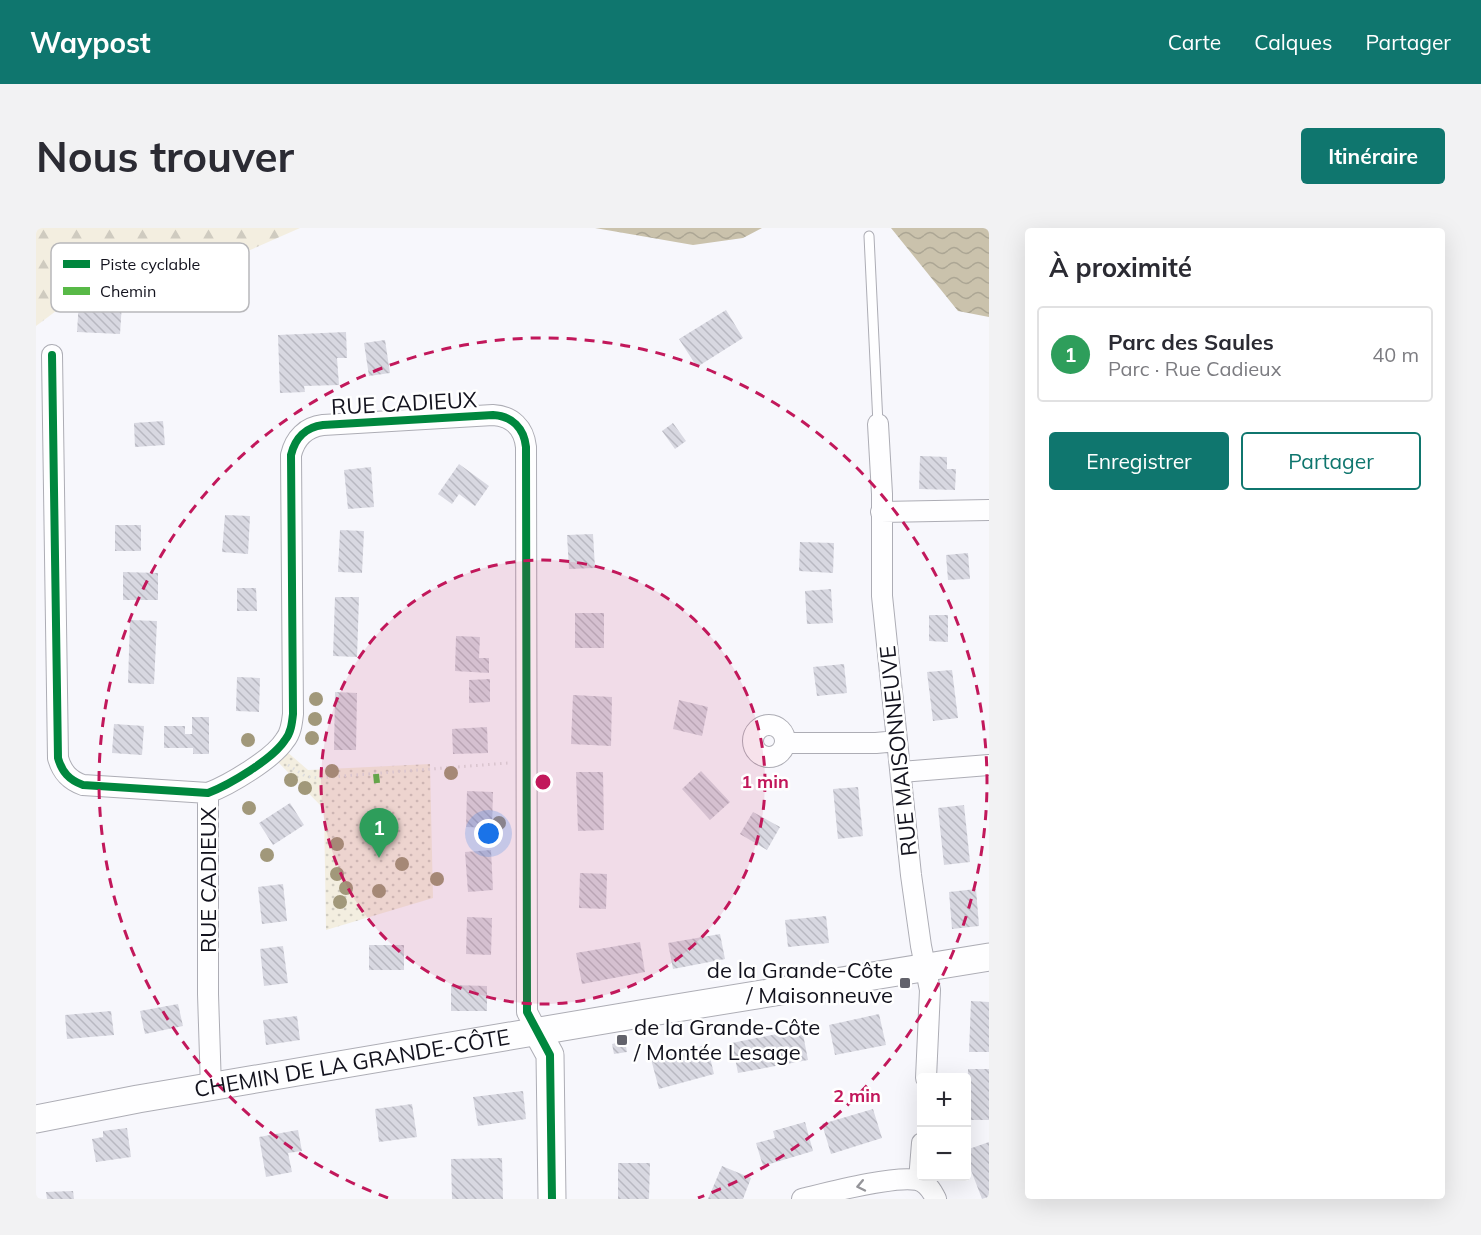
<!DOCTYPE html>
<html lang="fr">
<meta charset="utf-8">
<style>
:root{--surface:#fff;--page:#f2f2f3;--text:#2b2b33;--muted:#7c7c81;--line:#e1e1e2;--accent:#0f766e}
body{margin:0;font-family:Mulish,sans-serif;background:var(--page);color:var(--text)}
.controls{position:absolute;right:18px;bottom:18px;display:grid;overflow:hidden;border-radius:6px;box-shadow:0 6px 24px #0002}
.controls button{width:54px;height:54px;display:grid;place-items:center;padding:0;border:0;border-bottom:2px solid var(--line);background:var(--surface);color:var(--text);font:30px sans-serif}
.you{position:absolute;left:453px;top:606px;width:21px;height:21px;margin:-15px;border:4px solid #fff;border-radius:50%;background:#1a73e8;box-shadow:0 0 0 9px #1a73e833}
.badge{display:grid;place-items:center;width:39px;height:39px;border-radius:50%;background:var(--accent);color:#fff;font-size:20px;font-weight:700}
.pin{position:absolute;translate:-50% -50px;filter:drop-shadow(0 2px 3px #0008)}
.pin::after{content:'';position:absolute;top:32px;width:21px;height:18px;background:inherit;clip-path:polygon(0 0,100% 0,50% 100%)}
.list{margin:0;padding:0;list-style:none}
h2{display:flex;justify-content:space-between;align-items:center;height:78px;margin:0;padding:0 24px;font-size:26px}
h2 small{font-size:20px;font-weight:400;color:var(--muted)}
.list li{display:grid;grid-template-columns:39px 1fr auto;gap:18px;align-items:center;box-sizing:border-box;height:96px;margin:0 12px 12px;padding:0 12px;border:2px solid var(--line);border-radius:6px}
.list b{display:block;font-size:22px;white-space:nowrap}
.list p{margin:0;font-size:20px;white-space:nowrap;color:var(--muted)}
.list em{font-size:20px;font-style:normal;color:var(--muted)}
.actions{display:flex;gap:12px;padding:18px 24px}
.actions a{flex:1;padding:14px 0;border:2px solid var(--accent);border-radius:6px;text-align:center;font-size:21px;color:var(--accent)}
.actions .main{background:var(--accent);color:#fff}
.map{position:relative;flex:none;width:953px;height:971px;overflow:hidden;border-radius:6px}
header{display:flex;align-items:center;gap:36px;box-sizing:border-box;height:84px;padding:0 30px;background:var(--accent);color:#fff}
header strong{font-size:28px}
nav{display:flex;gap:33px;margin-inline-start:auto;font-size:21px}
.intro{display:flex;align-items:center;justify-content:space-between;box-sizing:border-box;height:144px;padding:0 36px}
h1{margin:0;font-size:42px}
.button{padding:15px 27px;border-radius:6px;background:var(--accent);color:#fff;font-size:21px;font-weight:700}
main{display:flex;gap:36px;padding:0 36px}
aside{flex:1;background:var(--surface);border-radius:6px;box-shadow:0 6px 24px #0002}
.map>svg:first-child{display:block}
.forest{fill:url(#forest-firs)}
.park{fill:url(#park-dots)}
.water{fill:url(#water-waves)}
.building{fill:url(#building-back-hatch)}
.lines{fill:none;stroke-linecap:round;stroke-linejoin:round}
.lane-casing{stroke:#adadb5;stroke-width:11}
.street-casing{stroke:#adadb5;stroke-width:22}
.secondary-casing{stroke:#adadb5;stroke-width:29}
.path{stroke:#dcdcde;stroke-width:3;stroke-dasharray:1.5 4.5;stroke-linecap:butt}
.lane{stroke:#fefeff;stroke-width:9}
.street{stroke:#fefeff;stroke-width:20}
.secondary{stroke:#fefeff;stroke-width:27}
.quiet{stroke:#58b947;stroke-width:6;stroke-dasharray:12 6;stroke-linecap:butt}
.cycleway-casing{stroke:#fff;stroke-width:11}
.cycleway{stroke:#00873e;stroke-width:8}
.tree{fill:#a1987a}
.oneway{stroke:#949499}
.ring{fill:none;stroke:#c2185b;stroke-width:3;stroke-dasharray:10 8}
.poi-dot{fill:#62626b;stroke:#fff;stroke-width:2}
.labels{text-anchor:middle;stroke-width:5;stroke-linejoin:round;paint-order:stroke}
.street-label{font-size:22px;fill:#12121d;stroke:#fff}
.poi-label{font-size:22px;fill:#12121d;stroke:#fff;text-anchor:end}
.key{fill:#fff;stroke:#b8b8bb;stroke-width:1.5}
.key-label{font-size:16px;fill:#12121d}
.centre{fill:#c2185b;stroke:#fff;stroke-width:3}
.ring-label{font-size:18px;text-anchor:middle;font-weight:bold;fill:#c2185b;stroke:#fff;stroke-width:5;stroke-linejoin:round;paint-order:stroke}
</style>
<header>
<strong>Waypost</strong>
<nav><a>Carte</a><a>Calques</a><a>Partager</a></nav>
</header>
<div class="intro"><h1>Nous trouver</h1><a class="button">Itinéraire</a></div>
<main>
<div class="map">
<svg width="953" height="971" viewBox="0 0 953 971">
<defs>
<pattern id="forest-firs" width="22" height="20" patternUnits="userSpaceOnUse" patternTransform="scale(1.5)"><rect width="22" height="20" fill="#f3eee0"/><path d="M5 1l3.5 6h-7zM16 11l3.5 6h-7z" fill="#cfcbc0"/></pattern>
<pattern id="park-dots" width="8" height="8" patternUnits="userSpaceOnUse" patternTransform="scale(1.5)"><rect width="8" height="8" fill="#f3eee0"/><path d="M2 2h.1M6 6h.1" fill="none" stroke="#cfcbc0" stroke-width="1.8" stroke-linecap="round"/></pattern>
<pattern id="water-waves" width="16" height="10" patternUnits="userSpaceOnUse" patternTransform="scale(1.5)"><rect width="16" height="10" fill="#cac2ac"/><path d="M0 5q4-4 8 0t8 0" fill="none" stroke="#aca694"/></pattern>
<pattern id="building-back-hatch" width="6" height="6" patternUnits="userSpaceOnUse" patternTransform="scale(1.5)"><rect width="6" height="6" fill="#d8d8e1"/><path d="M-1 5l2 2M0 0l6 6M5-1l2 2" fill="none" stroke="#b8b8c1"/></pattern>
</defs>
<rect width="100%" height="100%" fill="#f7f7fc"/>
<path class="forest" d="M 0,0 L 264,0 L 128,60 L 48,62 L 0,98 Z"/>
<path class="park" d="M 250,523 L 272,542 L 394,536 L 397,670 L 290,702 L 288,581 L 240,532 Z"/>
<path class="water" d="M 559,0 L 726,0 L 707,10 L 657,17 Z
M 855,0 L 953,0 L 953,89 L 922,83 Z"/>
<path class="building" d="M 43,73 L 86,75 L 84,106 L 41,104 Z
M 690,82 L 707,110 L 661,139 L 643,111 Z
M 310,104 L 311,130 L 301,130 L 303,157 L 268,158 L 269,164 L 244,165 L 242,107 Z
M 349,112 L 354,145 L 333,148 L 328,115 Z
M 127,193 L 129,217 L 99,219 L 98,195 Z
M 637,195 L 650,213 L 639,221 L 626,203 Z
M 884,228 L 911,229 L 911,241 L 920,241 L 919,262 L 883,261 Z
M 423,236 L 453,258 L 439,278 L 423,266 L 416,276 L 402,266 Z
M 335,239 L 338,279 L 312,281 L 308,242 Z
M 189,287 L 214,288 L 212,326 L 186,324 Z
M 79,297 L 105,297 L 105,323 L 79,323 Z
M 304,302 L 328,303 L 326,345 L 302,344 Z
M 557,306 L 559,340 L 533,341 L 531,307 Z
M 764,314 L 798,315 L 797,345 L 763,343 Z
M 932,325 L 934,351 L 912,352 L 910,327 Z
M 87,344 L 122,345 L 122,372 L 87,372 Z
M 201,360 L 220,360 L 221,383 L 201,383 Z
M 795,361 L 797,395 L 771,396 L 769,363 Z
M 299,369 L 323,369 L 321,429 L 297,428 Z
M 539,385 L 568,385 L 568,420 L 539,420 Z
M 893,387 L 912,387 L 912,414 L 893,413 Z
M 94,392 L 121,393 L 118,456 L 92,455 Z
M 420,408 L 444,409 L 443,430 L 453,430 L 453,445 L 419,443 Z
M 808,436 L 811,465 L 781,468 L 777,439 Z
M 916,442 L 922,490 L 897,493 L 891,444 Z
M 201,449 L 224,450 L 223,484 L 200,483 Z
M 454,451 L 454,474 L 433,475 L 433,452 Z
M 299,464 L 321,465 L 320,522 L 298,522 Z
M 537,467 L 576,469 L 575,518 L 535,516 Z
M 643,472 L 672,479 L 666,508 L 637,501 Z
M 156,489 L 173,489 L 173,526 L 157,526 L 157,520 L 128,520 L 128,498 L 149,498 L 149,506 L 156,506 Z
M 78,496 L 108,498 L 106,527 L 76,525 Z
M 451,499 L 452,525 L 417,526 L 416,501 Z
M 665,543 L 694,574 L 674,592 L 646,561 Z
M 540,544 L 567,544 L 568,602 L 542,603 Z
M 822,559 L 827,608 L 802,611 L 797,561 Z
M 431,563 L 457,564 L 456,600 L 430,599 Z
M 254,575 L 268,597 L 237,617 L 223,595 Z
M 928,577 L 934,634 L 908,637 L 902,580 Z
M 717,584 L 744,599 L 731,622 L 704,606 Z
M 455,622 L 457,662 L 432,664 L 429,624 Z
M 544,645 L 571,646 L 570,681 L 543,680 Z
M 247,656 L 251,693 L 226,696 L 222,659 Z
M 940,661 L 943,698 L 916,701 L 913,664 Z
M 790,688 L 793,715 L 752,719 L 749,692 Z
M 431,689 L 456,690 L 455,727 L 430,726 Z
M 684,706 L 689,731 L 637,741 L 632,715 Z
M 604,714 L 609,744 L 546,756 L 540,725 Z
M 333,717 L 368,717 L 368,742 L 333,742 Z
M 247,718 L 252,755 L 228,758 L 224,721 Z
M 415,757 L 451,758 L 451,783 L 415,783 Z
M 935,773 L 953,774 L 953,824 L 933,824 Z
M 142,776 L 147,798 L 109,806 L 104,783 Z
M 75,783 L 78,807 L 31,811 L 29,787 Z
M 843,786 L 850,817 L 799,827 L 793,797 Z
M 261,788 L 264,812 L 230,817 L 227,792 Z
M 766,801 L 772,832 L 702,845 L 696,815 Z
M 589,813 L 591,824 L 578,826 L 576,816 Z
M 671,817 L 678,846 L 623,861 L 615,831 Z
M 932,841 L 953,841 L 953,892 L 931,892 Z
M 487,863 L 490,891 L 442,898 L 437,869 Z
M 376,876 L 381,909 L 343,914 L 339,881 Z
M 837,881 L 846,910 L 795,926 L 786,896 Z
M 769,894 L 777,923 L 727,938 L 720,915 L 739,910 L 737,903 Z
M 91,900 L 95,929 L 60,934 L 56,911 L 67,909 L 67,903 Z
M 262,902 L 266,923 L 252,925 L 256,944 L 230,949 L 223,909 Z
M 953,914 L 953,969 L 946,971 L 930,929 L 930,922 Z
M 466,930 L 467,971 L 416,971 L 415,931 Z
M 582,935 L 614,935 L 613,971 L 582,971 Z
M 686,938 L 715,950 L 707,971 L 672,971 Z
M 37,963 L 38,971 L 11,971 L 10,964 Z"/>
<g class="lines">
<g class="lane-casing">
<path id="lane" d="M 833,8 L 842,196"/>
</g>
<g class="street-casing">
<path id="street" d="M 16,127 L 22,530 C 26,544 33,552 47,557 L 172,565 C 193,557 237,531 249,512 C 255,505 256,495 257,486 L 255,227 C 259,210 270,199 287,197 L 457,187 C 476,188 488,200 490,219 L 491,784 L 502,805
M 842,196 L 846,266 L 846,368 L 875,647 L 885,718 L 894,762 L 890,850
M 845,284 L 953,282
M717 513a16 16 0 1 1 32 0a16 16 0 1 1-32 0Z
M 750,515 L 840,515 L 861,513
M 865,544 L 953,537
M 172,565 L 172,766 L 175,860
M 883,952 L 886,915
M 766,971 C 791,965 858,947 881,952 C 891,954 896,963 900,971"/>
</g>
<g class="secondary-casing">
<g id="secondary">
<path d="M 502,805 L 514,827 L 516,971"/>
<path id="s1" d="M 0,891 L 102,871 L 610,785 L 953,729"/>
</g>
</g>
<path class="path" d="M 252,537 L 269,548 L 281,550 L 472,535"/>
<use href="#lane" class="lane"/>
<use href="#street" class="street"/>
<use href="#secondary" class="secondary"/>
<path class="quiet" d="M 340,546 L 341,555"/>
<g class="cycleway-casing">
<path id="cycleway" d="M 16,127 L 22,530 C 26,544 33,552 47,557 L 172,565 C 193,557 237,531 249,512 C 255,505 256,495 257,486 L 255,227 C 259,210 270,199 287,197 L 457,187 C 476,188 488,200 490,219 L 491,784 L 514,827 L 516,971"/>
</g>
<use href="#cycleway" class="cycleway"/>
</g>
<g class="tree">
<circle cx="280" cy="471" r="7"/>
<circle cx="279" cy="491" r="7"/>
<circle cx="276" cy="510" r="7"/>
<circle cx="212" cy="512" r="7"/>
<circle cx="296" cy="543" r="7"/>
<circle cx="415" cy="545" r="7"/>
<circle cx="255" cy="552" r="7"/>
<circle cx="269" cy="560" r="7"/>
<circle cx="213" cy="580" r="7"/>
<circle cx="463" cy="595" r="7"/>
<circle cx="301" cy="616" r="7"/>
<circle cx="231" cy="627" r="7"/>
<circle cx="366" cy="636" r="7"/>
<circle cx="301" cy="646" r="7"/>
<circle cx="401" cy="651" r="7"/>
<circle cx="310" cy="660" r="7"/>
<circle cx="343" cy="663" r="7"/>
<circle cx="304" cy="674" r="7"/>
</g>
<defs><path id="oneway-chevron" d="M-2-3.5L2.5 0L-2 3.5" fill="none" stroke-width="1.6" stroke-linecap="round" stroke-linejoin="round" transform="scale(1.5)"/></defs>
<use class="oneway" href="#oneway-chevron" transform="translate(825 958) rotate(168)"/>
<circle cx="507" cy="554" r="222" fill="#c2185b" fill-opacity=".12"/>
<g class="ring">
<circle cx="507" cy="554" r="222"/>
<path d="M352 970A444 444 0 1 1 662 970"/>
</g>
<g class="poi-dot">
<rect x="863" y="749" width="12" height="12" rx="3"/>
<rect x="580" y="806" width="12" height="12" rx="3"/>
</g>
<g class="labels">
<g class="street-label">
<text transform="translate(368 175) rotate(-3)" y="8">RUE CADIEUX</text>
<text transform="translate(862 523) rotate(-96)" y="8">RUE MAISONNEUVE</text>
<text transform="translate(172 652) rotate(-90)" y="8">RUE CADIEUX</text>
<text dy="8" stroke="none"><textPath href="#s1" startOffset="321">CHEMIN DE LA GRANDE-CÔTE</textPath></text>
</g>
<g class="poi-label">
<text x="857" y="750">de la Grande-Côte<tspan x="857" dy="25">/ Maisonneuve</tspan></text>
<text x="598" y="807" text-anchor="start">de la Grande-Côte<tspan x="598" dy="25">/ Montée Lesage</tspan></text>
</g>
</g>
<rect x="15" y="15" width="198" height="69" rx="9" class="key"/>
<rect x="27" y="32" width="27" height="8" fill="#00873e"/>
<rect x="27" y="59" width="27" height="8" fill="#58b947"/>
<g class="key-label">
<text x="64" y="42">Piste cyclable</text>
<text x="64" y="69">Chemin</text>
</g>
<circle cx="507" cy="554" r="9" class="centre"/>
<g class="ring-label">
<text x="729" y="560">1 min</text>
<text x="821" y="874">2 min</text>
</g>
</svg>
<div class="controls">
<button>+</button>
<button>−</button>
</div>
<div class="you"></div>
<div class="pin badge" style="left:343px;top:630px;background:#2e9e5b">1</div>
</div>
<aside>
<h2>À proximité<small></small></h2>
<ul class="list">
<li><span class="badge" style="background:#2e9e5b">1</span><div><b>Parc des Saules</b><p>Parc · Rue Cadieux</p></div><em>40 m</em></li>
</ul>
<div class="actions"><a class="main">Enregistrer</a><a>Partager</a></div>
</aside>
</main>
